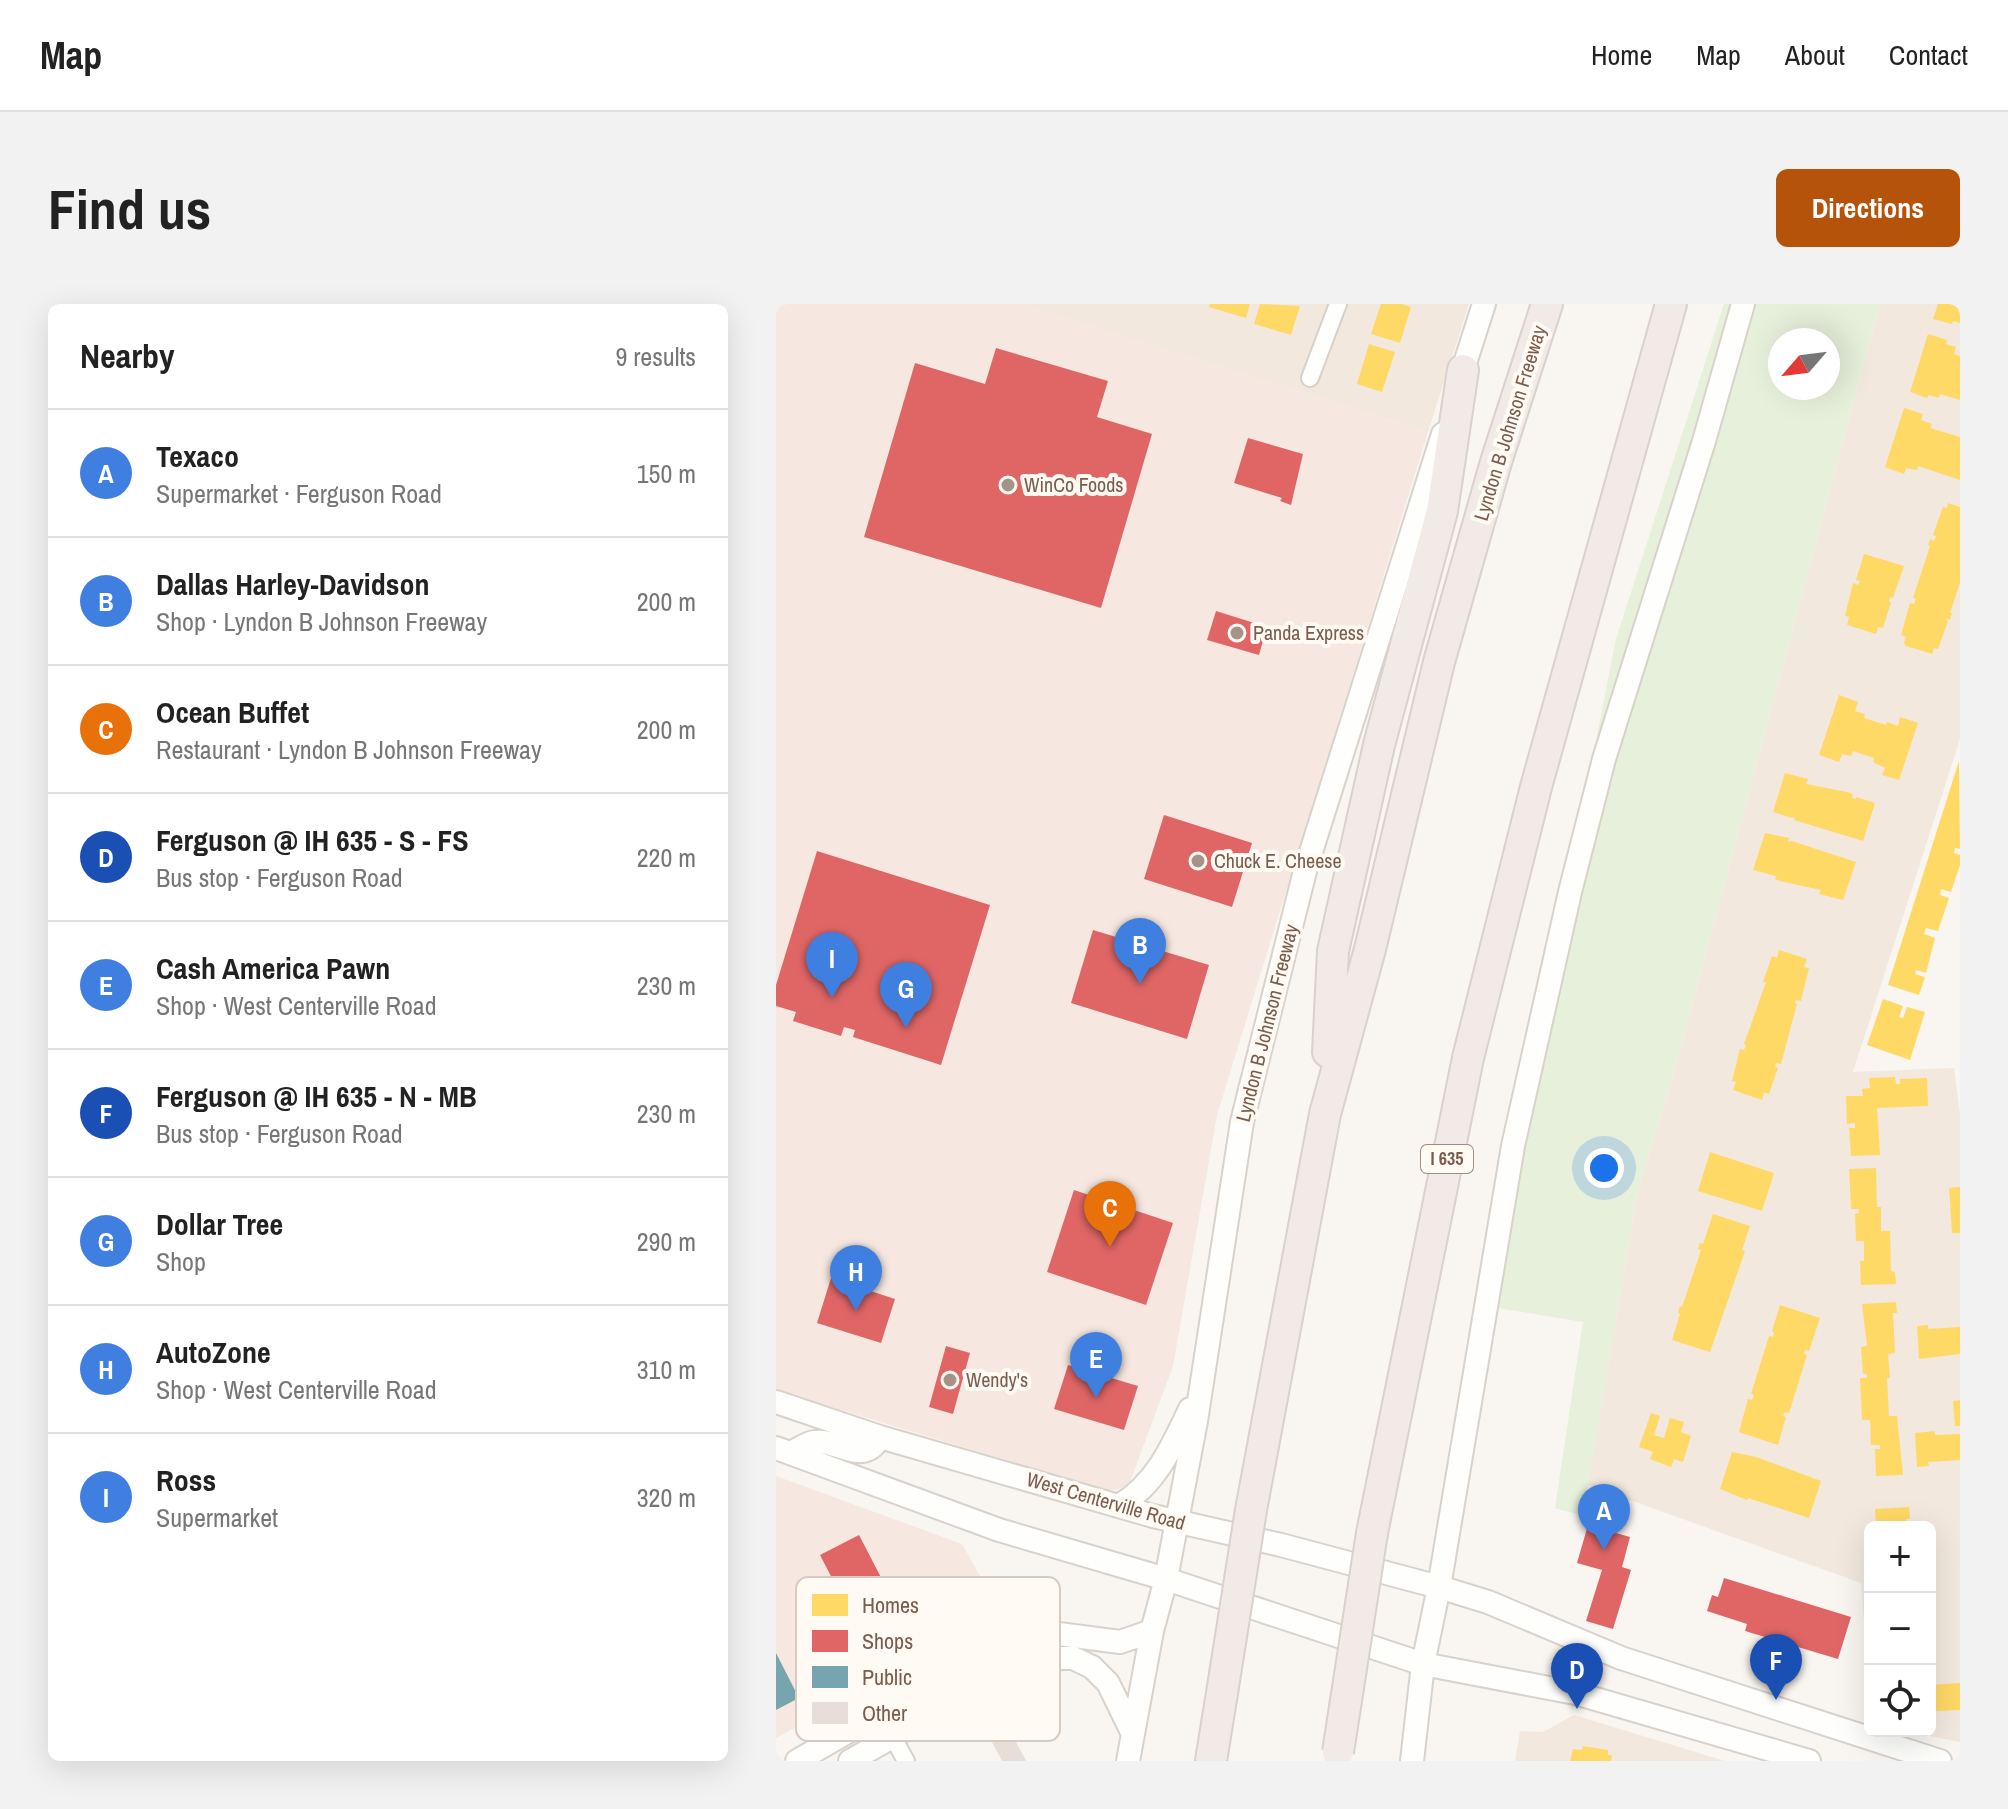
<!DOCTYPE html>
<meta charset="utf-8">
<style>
:root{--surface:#fff;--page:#f2f2f2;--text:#222;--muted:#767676;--line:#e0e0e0;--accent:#b45309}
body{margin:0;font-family:"Archivo Narrow",sans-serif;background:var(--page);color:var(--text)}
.controls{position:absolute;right:24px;bottom:24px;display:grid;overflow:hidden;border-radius:12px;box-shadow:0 8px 32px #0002}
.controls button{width:72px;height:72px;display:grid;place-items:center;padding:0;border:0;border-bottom:2px solid var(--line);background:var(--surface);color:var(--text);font:40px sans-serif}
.compass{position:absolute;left:992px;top:24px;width:72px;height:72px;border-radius:50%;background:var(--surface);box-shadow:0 8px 32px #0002;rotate:242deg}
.you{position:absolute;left:828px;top:864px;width:28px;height:28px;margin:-20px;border:6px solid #fff;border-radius:50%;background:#1a73e8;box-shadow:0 0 0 12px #1a73e833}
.badge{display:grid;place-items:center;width:52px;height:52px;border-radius:50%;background:var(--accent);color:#fff;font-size:26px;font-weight:700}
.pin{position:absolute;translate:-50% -66px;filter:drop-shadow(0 2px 4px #0008)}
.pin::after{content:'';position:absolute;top:42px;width:28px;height:24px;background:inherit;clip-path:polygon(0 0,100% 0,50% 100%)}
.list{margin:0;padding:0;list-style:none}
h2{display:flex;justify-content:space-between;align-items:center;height:104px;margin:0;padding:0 32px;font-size:34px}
h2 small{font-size:26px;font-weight:400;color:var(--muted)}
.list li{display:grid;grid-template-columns:52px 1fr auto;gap:24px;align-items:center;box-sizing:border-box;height:128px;padding:0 32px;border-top:2px solid var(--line)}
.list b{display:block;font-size:30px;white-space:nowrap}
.list p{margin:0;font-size:26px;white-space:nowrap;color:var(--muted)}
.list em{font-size:26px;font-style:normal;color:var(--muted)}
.icon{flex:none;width:44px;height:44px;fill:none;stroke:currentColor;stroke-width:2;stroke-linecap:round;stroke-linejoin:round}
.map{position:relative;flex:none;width:1184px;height:1457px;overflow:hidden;border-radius:12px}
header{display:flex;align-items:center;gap:48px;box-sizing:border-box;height:112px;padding:0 40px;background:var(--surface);border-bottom:2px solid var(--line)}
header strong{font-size:38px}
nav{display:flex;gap:44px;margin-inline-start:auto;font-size:28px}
.intro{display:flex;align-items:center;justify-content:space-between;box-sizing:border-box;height:192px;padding:0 48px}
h1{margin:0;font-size:56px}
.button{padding:20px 36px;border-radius:12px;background:var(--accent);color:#fff;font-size:28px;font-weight:700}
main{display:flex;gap:48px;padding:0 48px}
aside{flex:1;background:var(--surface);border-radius:12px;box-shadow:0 8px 32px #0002}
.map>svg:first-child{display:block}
.residential{fill:#f2e8de}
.commercial{fill:#f6e8e1}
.green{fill:#e7f0db;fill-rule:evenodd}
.homes{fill:#ffd966}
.shops{fill:#e06666}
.public{fill:#76a5af}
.building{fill:#e6ded7}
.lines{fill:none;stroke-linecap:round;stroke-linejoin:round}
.street-casing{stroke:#d7d1cb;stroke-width:20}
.secondary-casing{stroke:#d9d2cb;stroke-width:26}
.highway-casing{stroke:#dad1cc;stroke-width:34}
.street{stroke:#fefefd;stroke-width:16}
.secondary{stroke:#fefefd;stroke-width:22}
.highway{stroke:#f2eae7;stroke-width:30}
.highway-bridge-casing{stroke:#dad1cc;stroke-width:34;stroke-linecap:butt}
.highway-bridge{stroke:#f2eae7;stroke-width:30}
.poi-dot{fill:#a69286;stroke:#fffaf3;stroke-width:3}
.labels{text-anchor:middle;stroke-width:8;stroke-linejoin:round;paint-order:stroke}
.shield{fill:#fffaf3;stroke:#a28b7f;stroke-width:2}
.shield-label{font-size:18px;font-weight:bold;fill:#7a5c4d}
.street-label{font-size:20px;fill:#7a5c4d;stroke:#fffaf3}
.poi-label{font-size:20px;fill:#7a5c4d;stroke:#fffaf3;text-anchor:start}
.key{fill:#fffaf3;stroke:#d7cbc1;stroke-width:2}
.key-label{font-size:22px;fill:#7a5c4d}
</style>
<header>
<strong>Map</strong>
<nav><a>Home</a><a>Map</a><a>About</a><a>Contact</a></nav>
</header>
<div class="intro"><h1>Find us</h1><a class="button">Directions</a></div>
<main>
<aside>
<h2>Nearby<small>9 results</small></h2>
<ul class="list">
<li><span class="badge" style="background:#3f7fe0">A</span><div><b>Texaco</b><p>Supermarket · Ferguson Road</p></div><em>150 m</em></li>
<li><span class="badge" style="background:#3f7fe0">B</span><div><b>Dallas Harley-Davidson</b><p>Shop · Lyndon B Johnson Freeway</p></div><em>200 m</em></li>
<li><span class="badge" style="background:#e8710a">C</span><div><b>Ocean Buffet</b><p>Restaurant · Lyndon B Johnson Freeway</p></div><em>200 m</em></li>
<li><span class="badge" style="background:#1a4fb4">D</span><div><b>Ferguson @ IH 635 - S - FS</b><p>Bus stop · Ferguson Road</p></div><em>220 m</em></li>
<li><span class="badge" style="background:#3f7fe0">E</span><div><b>Cash America Pawn</b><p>Shop · West Centerville Road</p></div><em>230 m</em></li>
<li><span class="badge" style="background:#1a4fb4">F</span><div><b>Ferguson @ IH 635 - N - MB</b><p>Bus stop · Ferguson Road</p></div><em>230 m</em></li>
<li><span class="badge" style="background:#3f7fe0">G</span><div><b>Dollar Tree</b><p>Shop</p></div><em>290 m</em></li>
<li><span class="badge" style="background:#3f7fe0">H</span><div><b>AutoZone</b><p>Shop · West Centerville Road</p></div><em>310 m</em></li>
<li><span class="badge" style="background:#3f7fe0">I</span><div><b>Ross</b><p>Supermarket</p></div><em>320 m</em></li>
</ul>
</aside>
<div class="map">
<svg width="1184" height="1457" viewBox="0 0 1184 1457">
<rect width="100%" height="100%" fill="#f9f5f0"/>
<path class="residential" d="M 242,0 L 693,0 L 652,128 Z
M 1104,0 L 1184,0 L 1184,435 L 1077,768 L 1178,764 L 1184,810 L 1184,1438 L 1128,1427 L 1154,1427 L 1154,1223 L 1094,1223 L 1094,1396 L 1085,1279 L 812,1181 L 862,886 L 895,780 Z
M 798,1411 L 949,1457 L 739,1457 L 744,1427 L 767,1428 Z"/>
<path class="commercial" d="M 0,0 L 242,0 L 652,128 L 441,811 L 397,1062 L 353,1181 L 342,1185 L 330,1187 L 0,1086 Z
M 0,1172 L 186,1240 L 227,1313 L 0,1434 Z"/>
<path class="green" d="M 948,0 L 1104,0 L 895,780 L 862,886 L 807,1212 L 779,1204 L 807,1018 L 722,1004 L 717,961 L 840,335 ZM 1004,36 L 1052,36 L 1052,84 L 1004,84 Z"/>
<path class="homes" d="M 434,0 L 474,0 L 470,14 L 433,3 Z
M 484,0 L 524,2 L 515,31 L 478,20 Z
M 605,0 L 626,0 L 635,3 L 624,39 L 595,30 Z
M 1162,0 L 1184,0 L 1184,19 L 1177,17 L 1176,20 L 1157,15 Z
M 1152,30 L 1171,36 L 1170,40 L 1180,43 L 1178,50 L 1184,52 L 1184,96 L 1164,90 L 1163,94 L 1152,91 L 1151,94 L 1134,88 Z
M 593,40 L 619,48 L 606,88 L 581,80 Z
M 1128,104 L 1147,110 L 1145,116 L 1156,120 L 1154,124 L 1184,133 L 1184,176 L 1142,162 L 1141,166 L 1130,164 L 1128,170 L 1109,163 Z
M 1172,199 L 1184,203 L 1184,279 L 1174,309 L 1176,309 L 1174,316 L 1169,314 L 1172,317 L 1162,345 L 1158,344 L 1156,350 L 1130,342 L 1128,339 L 1130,333 L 1125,331 L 1134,299 L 1138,300 L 1140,295 L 1137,294 L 1154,242 L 1152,241 L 1154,235 L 1158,237 L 1160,232 L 1157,231 L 1167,203 L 1171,204 Z
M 1088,250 L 1128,262 L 1117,294 L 1114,293 L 1113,298 L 1115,298 L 1107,324 L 1102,323 L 1100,330 L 1071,321 L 1073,313 L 1069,312 L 1077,279 L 1082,281 L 1084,277 L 1080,276 Z
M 1063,391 L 1082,398 L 1079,407 L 1089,410 L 1088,414 L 1110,421 L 1111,418 L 1122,422 L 1124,413 L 1142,419 L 1123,476 L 1106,471 L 1109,464 L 1097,458 L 1098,454 L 1077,447 L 1075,452 L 1066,450 L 1063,458 L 1043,451 Z
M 1183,457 L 1184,545 L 1179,544 L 1178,549 L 1184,551 L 1184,561 L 1175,588 L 1165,585 L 1164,591 L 1173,594 L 1162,627 L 1150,624 L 1148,630 L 1159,634 L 1150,669 L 1140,666 L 1139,670 L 1149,673 L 1143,691 L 1112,681 Z
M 1009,469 L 1032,475 L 1030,480 L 1071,488 L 1077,490 L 1076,494 L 1080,495 L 1080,493 L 1099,499 L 1087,537 L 1018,516 L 1019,513 L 1016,514 L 997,508 Z
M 989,529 L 1013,534 L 1012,538 L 1016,537 L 1080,558 L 1067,596 L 1043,590 L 1045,586 L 1004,577 L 999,575 L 1000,572 L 977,566 Z
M 1003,646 L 1031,655 L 1028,663 L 1033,664 L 1025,697 L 1020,696 L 1019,699 L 1021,700 L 1005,760 L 1000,759 L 999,763 L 1002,764 L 993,790 L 988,788 L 986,796 L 957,786 L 960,778 L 956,777 L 964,745 L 968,746 L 970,741 L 968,740 L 990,678 L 987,678 L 996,652 L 1001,654 Z
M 1107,695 L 1127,702 L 1123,713 L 1127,714 L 1131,703 L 1149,708 L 1134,756 L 1091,741 Z
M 1119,773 L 1120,780 L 1124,780 L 1124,775 L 1151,774 L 1152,802 L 1101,804 L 1104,851 L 1075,852 L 1073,824 L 1079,824 L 1079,819 L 1071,820 L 1070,792 L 1087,792 L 1086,785 L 1094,784 L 1093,774 Z
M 934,848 L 998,869 L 986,907 L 922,887 Z
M 1100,864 L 1101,903 L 1105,903 L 1105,927 L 1114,927 L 1115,967 L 1119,968 L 1120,980 L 1085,981 L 1084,957 L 1088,957 L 1088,937 L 1080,937 L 1079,910 L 1083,909 L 1083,905 L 1075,905 L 1073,865 Z
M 1184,883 L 1184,929 L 1176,929 L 1173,884 Z
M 937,910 L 974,922 L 966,946 L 969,947 L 934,1048 L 896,1036 L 904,1010 L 902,1009 L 904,1002 L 906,1003 L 925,946 L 922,945 L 924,939 L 927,940 Z
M 1120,998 L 1121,1009 L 1117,1009 L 1119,1049 L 1112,1050 L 1114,1074 L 1111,1074 L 1113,1112 L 1121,1112 L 1127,1171 L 1100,1172 L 1099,1145 L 1104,1145 L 1104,1141 L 1095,1141 L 1094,1116 L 1086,1116 L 1084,1074 L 1091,1074 L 1091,1070 L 1087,1070 L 1085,1043 L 1091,1042 L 1086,1000 Z
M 1004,1001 L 1044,1014 L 1033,1047 L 1029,1046 L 1028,1050 L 1031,1051 L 1013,1109 L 1009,1108 L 1007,1112 L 1010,1113 L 1002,1141 L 963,1128 L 972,1095 L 976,1096 L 978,1091 L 975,1090 L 993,1032 L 997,1033 L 998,1028 L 996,1027 Z
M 1152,1021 L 1152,1025 L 1184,1023 L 1184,1050 L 1143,1055 L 1141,1022 Z
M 1184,1096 L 1184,1122 L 1179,1122 L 1177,1097 Z
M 875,1109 L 884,1112 L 878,1131 L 888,1134 L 894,1114 L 908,1118 L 905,1128 L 915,1132 L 907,1158 L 898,1155 L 895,1163 L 874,1155 L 877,1148 L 863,1143 Z
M 1159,1127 L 1159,1131 L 1184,1130 L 1184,1156 L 1152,1158 L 1153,1162 L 1141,1163 L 1139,1129 Z
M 956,1148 L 980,1153 L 1045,1177 L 1033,1214 L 972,1194 L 971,1196 L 944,1185 Z
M 1133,1203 L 1134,1215 L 1130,1215 L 1131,1223 L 1100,1223 L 1099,1205 Z
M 1184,1379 L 1184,1406 L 1159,1407 L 1159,1402 L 1154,1402 L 1154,1381 Z
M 807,1442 L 832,1446 L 832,1451 L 836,1451 L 835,1457 L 794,1457 L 797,1445 L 806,1446 Z"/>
<path class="shops" d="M 220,44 L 332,77 L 321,113 L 376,130 L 325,304 L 88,233 L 139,59 L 209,80 Z
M 472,134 L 527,150 L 515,201 L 504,197 L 506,194 L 458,179 Z
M 440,307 L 491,323 L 483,351 L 431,336 Z
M 388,511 L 476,539 L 456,603 L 368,575 Z
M 41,547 L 214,601 L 165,761 L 77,733 L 79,726 L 68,723 L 65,732 L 17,717 L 20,708 L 0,702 L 0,681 Z
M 317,626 L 433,661 L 411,735 L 295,699 Z
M 298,886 L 397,919 L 370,1001 L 271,968 Z
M 55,974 L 119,995 L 105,1039 L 41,1019 Z
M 170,1042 L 194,1049 L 177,1110 L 153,1103 Z
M 292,1061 L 362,1082 L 348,1126 L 278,1105 Z
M 812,1221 L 854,1233 L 846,1263 L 855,1266 L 837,1325 L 810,1317 L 826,1266 L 801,1259 Z
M 83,1231 L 124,1310 L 85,1330 L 44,1251 Z
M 948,1274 L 1075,1313 L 1062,1355 L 969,1327 L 971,1320 L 931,1307 L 936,1291 L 942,1293 Z"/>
<path class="public" d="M 0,1349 L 23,1394 L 0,1406 Z"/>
<path class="building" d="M 228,1415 L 250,1457 L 226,1457 L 209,1425 Z"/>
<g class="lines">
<g class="street-casing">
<path id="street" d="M 534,74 L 562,0
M 104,1410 L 130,1457"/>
</g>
<g class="secondary-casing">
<path id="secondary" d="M 683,78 L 708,0
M 0,1098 L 104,1133 L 377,1212 L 505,1241 L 663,1283 L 712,1298 L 845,1354 L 1164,1457
M 0,1144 L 223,1226 L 390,1275 L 647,1360 L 799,1389 L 1033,1457
M 14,1149 C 21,1146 31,1139 38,1138 C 61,1134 87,1164 104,1133
M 344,1201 C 380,1180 397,1141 414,1105
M 21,1457 L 205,1351 L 244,1333 L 275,1329 L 344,1338 L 376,1327
M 74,1457 L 230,1368 L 269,1354 L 297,1354 L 316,1363 L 332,1379 L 356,1428
M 352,1457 L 376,1327 L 390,1275 L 420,1117 L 466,818 L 529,567 L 667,130
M 636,1457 L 647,1360 L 663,1283 L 737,842 L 794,588 L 828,455 L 928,137 L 967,0"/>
</g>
<g class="highway-casing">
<path id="highway" d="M 552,748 L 557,647 L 603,441 L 666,207 L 687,66
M 475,1206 L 549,810 L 594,645 L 663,358 L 720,158 L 771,0
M 596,1229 L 692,754 L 760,483 L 895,0
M 435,1457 L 446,1389"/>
</g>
<use href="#street" class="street"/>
<use href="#secondary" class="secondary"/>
<use href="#highway" class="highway"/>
<g class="highway-bridge-casing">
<path id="highway-bridge" d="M 446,1389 L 475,1206
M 562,1448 L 596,1229"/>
</g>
<use href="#highway-bridge" class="highway-bridge"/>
</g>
<g class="poi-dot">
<circle cx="232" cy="181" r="8"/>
<circle cx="461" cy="329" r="8"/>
<circle cx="422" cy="557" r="8"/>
<circle cx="174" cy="1076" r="8"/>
</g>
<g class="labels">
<rect class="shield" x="645" y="841" width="52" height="28" rx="6"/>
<g class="shield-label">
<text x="671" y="861">I 635</text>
</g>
<g class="street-label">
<text transform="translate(734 119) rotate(-73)" y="7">Lyndon B Johnson Freeway</text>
<text transform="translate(491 719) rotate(-76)" y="7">Lyndon B Johnson Freeway</text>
<text transform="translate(330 1197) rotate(16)" y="7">West Centerville Road</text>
</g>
<g class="poi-label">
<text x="248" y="188">WinCo Foods</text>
<text x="477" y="336">Panda Express</text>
<text x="438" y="564">Chuck E. Cheese</text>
<text x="190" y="1083">Wendy's</text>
</g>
</g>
<rect x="20" y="1273" width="264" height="164" rx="12" class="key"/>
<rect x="36" y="1290" width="36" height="22" fill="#ffd966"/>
<rect x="36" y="1326" width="36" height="22" fill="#e06666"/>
<rect x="36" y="1362" width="36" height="22" fill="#76a5af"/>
<rect x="36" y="1398" width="36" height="22" fill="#e6ded7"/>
<g class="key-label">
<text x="86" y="1309">Homes</text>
<text x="86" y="1345">Shops</text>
<text x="86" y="1381">Public</text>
<text x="86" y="1417">Other</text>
</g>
</svg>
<div class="controls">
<button>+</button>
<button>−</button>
<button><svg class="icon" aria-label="locate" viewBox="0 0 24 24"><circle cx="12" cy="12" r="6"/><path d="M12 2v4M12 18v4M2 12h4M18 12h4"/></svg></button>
</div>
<svg class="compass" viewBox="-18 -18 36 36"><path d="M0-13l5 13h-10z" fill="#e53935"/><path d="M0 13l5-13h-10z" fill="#767676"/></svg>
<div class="you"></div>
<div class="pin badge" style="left:828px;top:1246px;background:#3f7fe0">A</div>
<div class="pin badge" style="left:364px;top:680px;background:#3f7fe0">B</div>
<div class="pin badge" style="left:334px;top:943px;background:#e8710a">C</div>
<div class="pin badge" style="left:801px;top:1405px;background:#1a4fb4">D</div>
<div class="pin badge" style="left:320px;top:1094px;background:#3f7fe0">E</div>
<div class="pin badge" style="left:1000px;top:1396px;background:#1a4fb4">F</div>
<div class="pin badge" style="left:130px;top:724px;background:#3f7fe0">G</div>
<div class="pin badge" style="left:80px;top:1007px;background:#3f7fe0">H</div>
<div class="pin badge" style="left:56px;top:694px;background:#3f7fe0">I</div>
</div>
</main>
